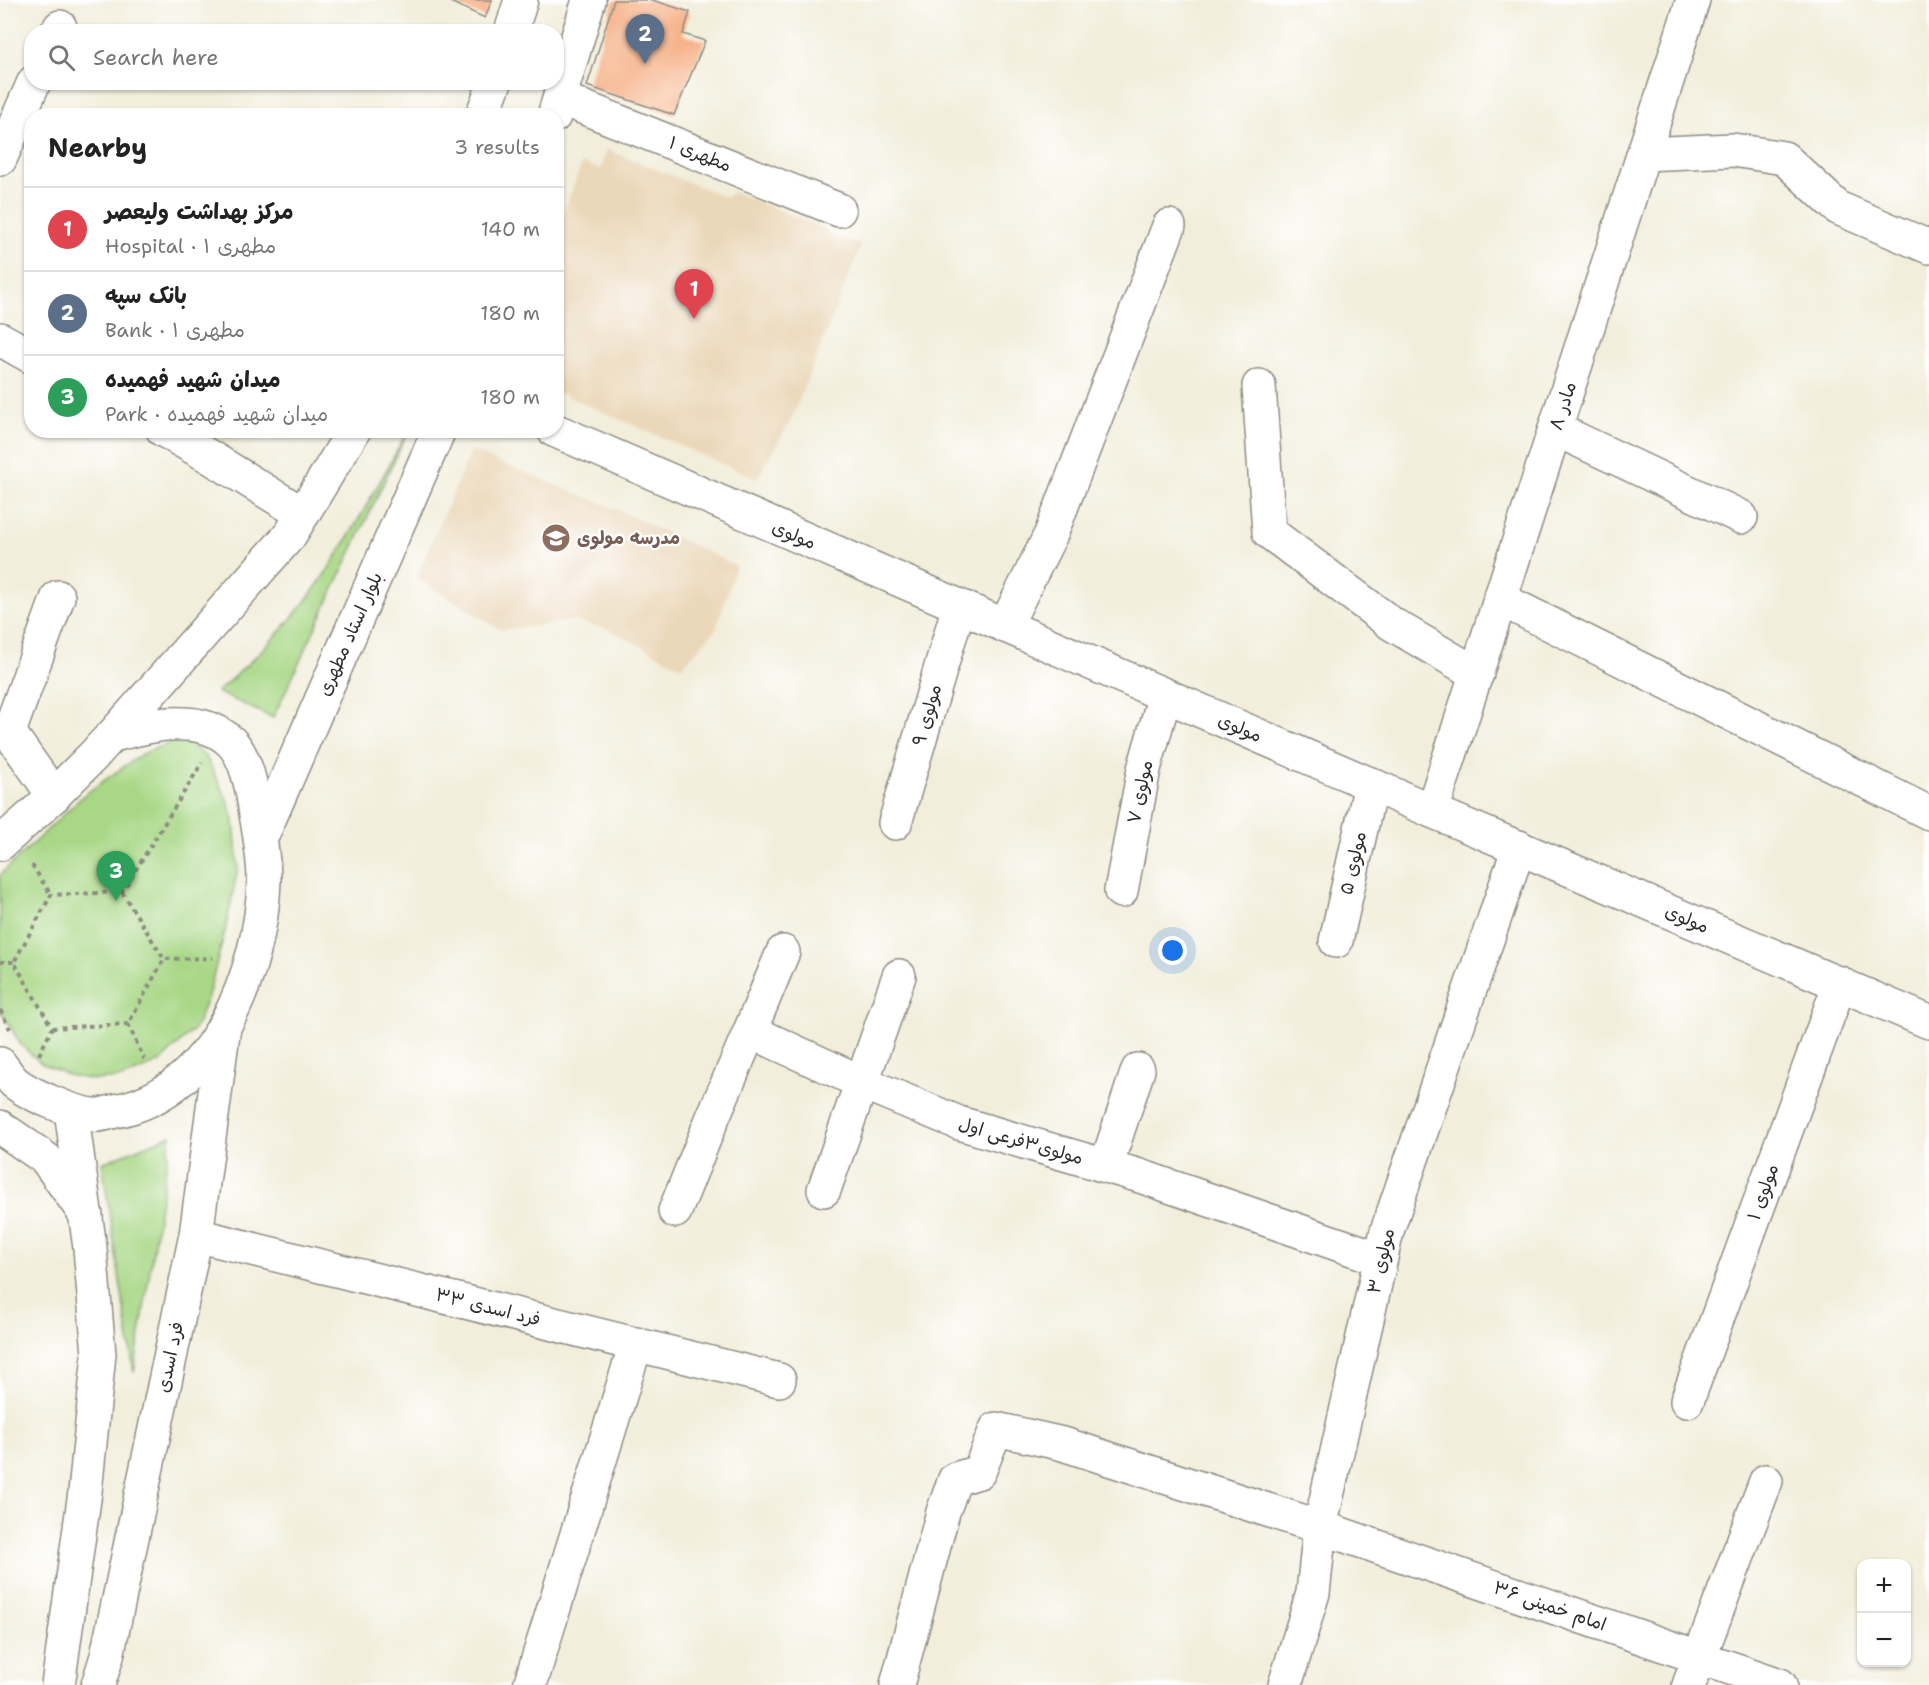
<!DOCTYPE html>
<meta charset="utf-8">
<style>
:root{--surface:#fff;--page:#f2f2f2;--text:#222;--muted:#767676;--line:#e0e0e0;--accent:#111827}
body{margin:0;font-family:"Shantell Sans","Playpen Sans Arabic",sans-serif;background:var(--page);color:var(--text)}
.controls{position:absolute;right:18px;bottom:18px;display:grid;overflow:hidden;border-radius:12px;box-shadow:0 2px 4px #0004}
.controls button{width:54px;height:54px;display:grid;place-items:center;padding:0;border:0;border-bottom:2px solid var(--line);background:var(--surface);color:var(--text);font:30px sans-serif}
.you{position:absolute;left:1173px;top:951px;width:21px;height:21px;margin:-15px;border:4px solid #fff;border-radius:50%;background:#1a73e8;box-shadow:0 0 0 9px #1a73e833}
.badge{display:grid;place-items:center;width:39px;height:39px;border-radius:50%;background:var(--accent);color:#fff;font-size:20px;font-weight:700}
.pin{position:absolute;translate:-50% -50px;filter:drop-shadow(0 2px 3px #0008)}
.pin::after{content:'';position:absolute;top:32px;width:21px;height:18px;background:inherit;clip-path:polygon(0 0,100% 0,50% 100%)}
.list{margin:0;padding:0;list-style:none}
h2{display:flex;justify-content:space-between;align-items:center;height:78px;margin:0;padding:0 24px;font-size:26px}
h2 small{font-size:20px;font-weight:400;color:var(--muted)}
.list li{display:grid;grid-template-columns:39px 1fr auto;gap:18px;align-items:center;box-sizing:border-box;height:84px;padding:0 24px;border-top:2px solid var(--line)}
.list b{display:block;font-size:22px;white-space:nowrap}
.list p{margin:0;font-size:20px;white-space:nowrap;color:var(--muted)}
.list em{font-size:20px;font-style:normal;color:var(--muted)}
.icon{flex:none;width:33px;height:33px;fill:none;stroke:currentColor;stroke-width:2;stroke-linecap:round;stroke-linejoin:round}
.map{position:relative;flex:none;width:1929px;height:1685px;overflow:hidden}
.search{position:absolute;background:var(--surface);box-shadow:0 2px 4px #0004;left:24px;top:24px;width:540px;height:66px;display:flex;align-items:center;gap:15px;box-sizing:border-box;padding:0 21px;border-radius:24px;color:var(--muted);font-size:22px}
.panel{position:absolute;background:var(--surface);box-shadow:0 2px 4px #0004;left:24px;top:108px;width:540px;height:330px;border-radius:24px}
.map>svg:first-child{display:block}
.built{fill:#ebd8ba}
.green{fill:#a8d785;stroke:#6a8158;stroke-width:1.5}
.building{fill:#f6b186}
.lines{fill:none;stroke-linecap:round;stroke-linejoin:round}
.minor-casing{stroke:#8e8c83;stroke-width:36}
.tertiary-casing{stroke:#8e8c83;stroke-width:36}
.secondary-casing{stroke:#8e8c83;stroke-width:36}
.primary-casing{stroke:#8e8c83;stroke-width:36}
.path{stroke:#8e8c83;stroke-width:4;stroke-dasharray:4.5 4.5;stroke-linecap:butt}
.minor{stroke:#fff;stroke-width:33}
.tertiary{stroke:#fff;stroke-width:33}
.secondary{stroke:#fff;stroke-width:33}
.primary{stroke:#fff;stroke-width:33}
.labels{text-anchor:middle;stroke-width:4.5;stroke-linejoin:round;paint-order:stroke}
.street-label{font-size:18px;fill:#2b2b2b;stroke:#fff}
.education-label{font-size:18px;font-weight:bold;fill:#785e54;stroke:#fff;text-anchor:start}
</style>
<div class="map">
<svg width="1929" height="1685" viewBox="0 0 1929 1685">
<rect width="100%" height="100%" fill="#fff"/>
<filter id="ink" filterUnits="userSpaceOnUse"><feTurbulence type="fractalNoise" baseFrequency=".0167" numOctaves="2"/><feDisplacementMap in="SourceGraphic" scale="12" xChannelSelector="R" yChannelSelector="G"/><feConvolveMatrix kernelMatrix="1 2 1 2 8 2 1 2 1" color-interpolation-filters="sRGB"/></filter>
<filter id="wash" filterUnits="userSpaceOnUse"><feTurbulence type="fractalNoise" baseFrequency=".008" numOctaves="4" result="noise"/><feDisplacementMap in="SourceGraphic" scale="24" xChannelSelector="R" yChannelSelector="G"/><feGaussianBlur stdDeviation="1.35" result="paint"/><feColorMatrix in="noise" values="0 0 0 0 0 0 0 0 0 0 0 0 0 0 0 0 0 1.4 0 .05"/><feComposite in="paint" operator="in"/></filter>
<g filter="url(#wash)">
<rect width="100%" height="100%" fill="#f2eedb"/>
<path class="built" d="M 607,150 L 726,197 L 734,192 L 827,229 L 827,233 L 861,246 L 791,420 L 757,479 L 557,392 L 557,230 L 582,163 L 601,169 Z
M 471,451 L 619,510 L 736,566 L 716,629 L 682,667 L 608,629 L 574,621 L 501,630 L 416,578 Z"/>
<path class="green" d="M 408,431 L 273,718 L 217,692 C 248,665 278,636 304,603 C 345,550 375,489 408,431 Z
M 171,742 L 189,743 L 206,757 L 228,801 L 234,820 L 238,868 L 226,927 L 208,996 L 196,1027 L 160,1062 L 122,1078 L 95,1080 L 71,1076 L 41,1063 L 21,1045 L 0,1010 L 0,875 L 85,794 L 142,754 Z
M 171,1135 L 134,1373 L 102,1163 Z"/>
<g id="blocks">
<path class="building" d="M 446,0 L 492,0 L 485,18 Z
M 614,0 L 652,0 L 690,12 L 683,34 L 705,41 L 674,115 L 587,86 Z"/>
</g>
</g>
<g filter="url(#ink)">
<use href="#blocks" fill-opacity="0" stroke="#8e8c83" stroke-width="1.5"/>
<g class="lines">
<g class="minor-casing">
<path id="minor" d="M 57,32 L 60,27
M 560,98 L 839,210
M 1644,154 L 1733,150 L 1784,158 L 1838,208 L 1929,247
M 0,159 L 34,82
M 0,339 L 32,357
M 1259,386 L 1269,532 L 1392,624 L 1477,674
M 1555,429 L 1741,517
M 163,430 L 210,457 L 303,514
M 1500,599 L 1929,813
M 1005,626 L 1051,534 L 1169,226
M 54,796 L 9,732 L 58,597
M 1432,811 L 1693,0
M 895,823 L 959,606
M 1121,891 L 1144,769 L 1165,695
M 1336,941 L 1371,784
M 783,952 L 750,1031 L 863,1083 L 959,1123 L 1140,1176 L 1381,1259
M 1106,1166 L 1138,1070
M 824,1190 L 899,976
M 675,1211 L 713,1117 L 750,1031
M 196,1235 L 779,1380
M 1687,1401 L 1840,983
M 530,1685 L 636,1344
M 897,1685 L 943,1512 L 955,1479 L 979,1472 L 996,1429 L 1063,1444 L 1320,1527 L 1780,1685
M 1285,1685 L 1313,1593 L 1320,1527 L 1387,1231 L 1519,847
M 1689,1685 L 1766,1481"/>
</g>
<g class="tertiary-casing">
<path id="tertiary" d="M 554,430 L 1432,811 L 1929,1022"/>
</g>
<g class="secondary-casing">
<path id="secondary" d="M 58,1685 L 85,1492 L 99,1354 L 90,1248 L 71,1110
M 98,1685 L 107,1656 L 196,1235 L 224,1026"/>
</g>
<g class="primary-casing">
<path id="primary" d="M 511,32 L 521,0
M 482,116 L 495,82
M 554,116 L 589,0
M 112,736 L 290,535 L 354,430
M 261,838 L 439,430
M 0,844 C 21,825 43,807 63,786 C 74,775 85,764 95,754 C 100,748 105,742 111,737 C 117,733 159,724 168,724 C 192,723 213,725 231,742 C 247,758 253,792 256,814 C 260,836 264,859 264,881 C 261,971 215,1093 115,1111 C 108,1113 100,1116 93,1115 C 74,1113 28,1094 14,1082 C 9,1077 4,1069 0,1064
M 0,1127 L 46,1159 L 86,1215"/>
</g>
<path class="path" d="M 32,865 L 51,895
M 122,892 L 164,959 L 213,958
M 0,962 L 14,962
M 0,1010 L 10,1029
M 128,1024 L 144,1059
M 52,1028 L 128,1024 L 164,959
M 39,1055 L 52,1028 L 14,962 L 51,895 L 122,892 L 202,763"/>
<use href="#minor" class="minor"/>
<use href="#tertiary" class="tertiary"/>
<use href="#secondary" class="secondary"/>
<use href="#primary" class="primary"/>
</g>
</g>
<defs>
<g id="school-disc" transform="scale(1.5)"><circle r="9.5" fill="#8d6e63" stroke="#fff"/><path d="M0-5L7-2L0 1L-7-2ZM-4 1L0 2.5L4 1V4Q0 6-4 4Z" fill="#fff"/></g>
</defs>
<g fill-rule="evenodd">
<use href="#school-disc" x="556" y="538"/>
</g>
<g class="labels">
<g class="street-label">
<text transform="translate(700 154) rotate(22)" y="6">مطهری ۱</text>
<text transform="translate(1563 406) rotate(-72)" y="6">مادر ۸</text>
<text transform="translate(794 535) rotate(23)" y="6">مولوی</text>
<text transform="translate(350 634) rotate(-66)" y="6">بلوار استاد مطهری</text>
<text transform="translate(927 715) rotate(-74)" y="6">مولوی ۹</text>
<text transform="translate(1240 728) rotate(23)" y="6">مولوی</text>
<text transform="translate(1140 792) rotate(-78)" y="6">مولوی ۷</text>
<text transform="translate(1353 863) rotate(-77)" y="6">مولوی ۵</text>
<text transform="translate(1687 919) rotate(23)" y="6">مولوی</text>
<text transform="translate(1021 1141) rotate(16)" y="6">مولوی۳فرعی اول</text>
<text transform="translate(1763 1192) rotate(-70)" y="6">مولوی ۱</text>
<text transform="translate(1381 1261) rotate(-77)" y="6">مولوی ۳</text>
<text transform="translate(488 1307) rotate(14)" y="6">فرد اسدی ۳۳</text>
<text transform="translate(170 1357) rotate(-78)" y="6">فرد اسدی</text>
<text transform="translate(1550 1606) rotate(19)" y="6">امام خمینی ۳۶</text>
</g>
<g class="education-label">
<text x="577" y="544">مدرسه مولوی</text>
</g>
</g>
</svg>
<div class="controls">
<button>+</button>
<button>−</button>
</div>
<div class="you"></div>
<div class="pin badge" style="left:694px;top:319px;background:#e0444e">1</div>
<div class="pin badge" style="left:645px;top:64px;background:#5c6f8a">2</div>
<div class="pin badge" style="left:116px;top:901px;background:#2e9e5b">3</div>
<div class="search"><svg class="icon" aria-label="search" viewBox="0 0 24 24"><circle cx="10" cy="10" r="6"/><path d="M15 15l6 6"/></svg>Search here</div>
<section class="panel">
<h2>Nearby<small>3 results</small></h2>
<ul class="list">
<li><span class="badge" style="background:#e0444e">1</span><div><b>مرکز بهداشت ولیعصر</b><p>Hospital · مطهری ۱</p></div><em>140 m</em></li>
<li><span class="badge" style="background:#5c6f8a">2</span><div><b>بانک سپه</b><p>Bank · مطهری ۱</p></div><em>180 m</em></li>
<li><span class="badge" style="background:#2e9e5b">3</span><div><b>میدان شهید فهمیده</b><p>Park · میدان شهید فهمیده</p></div><em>180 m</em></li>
</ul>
</section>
</div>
